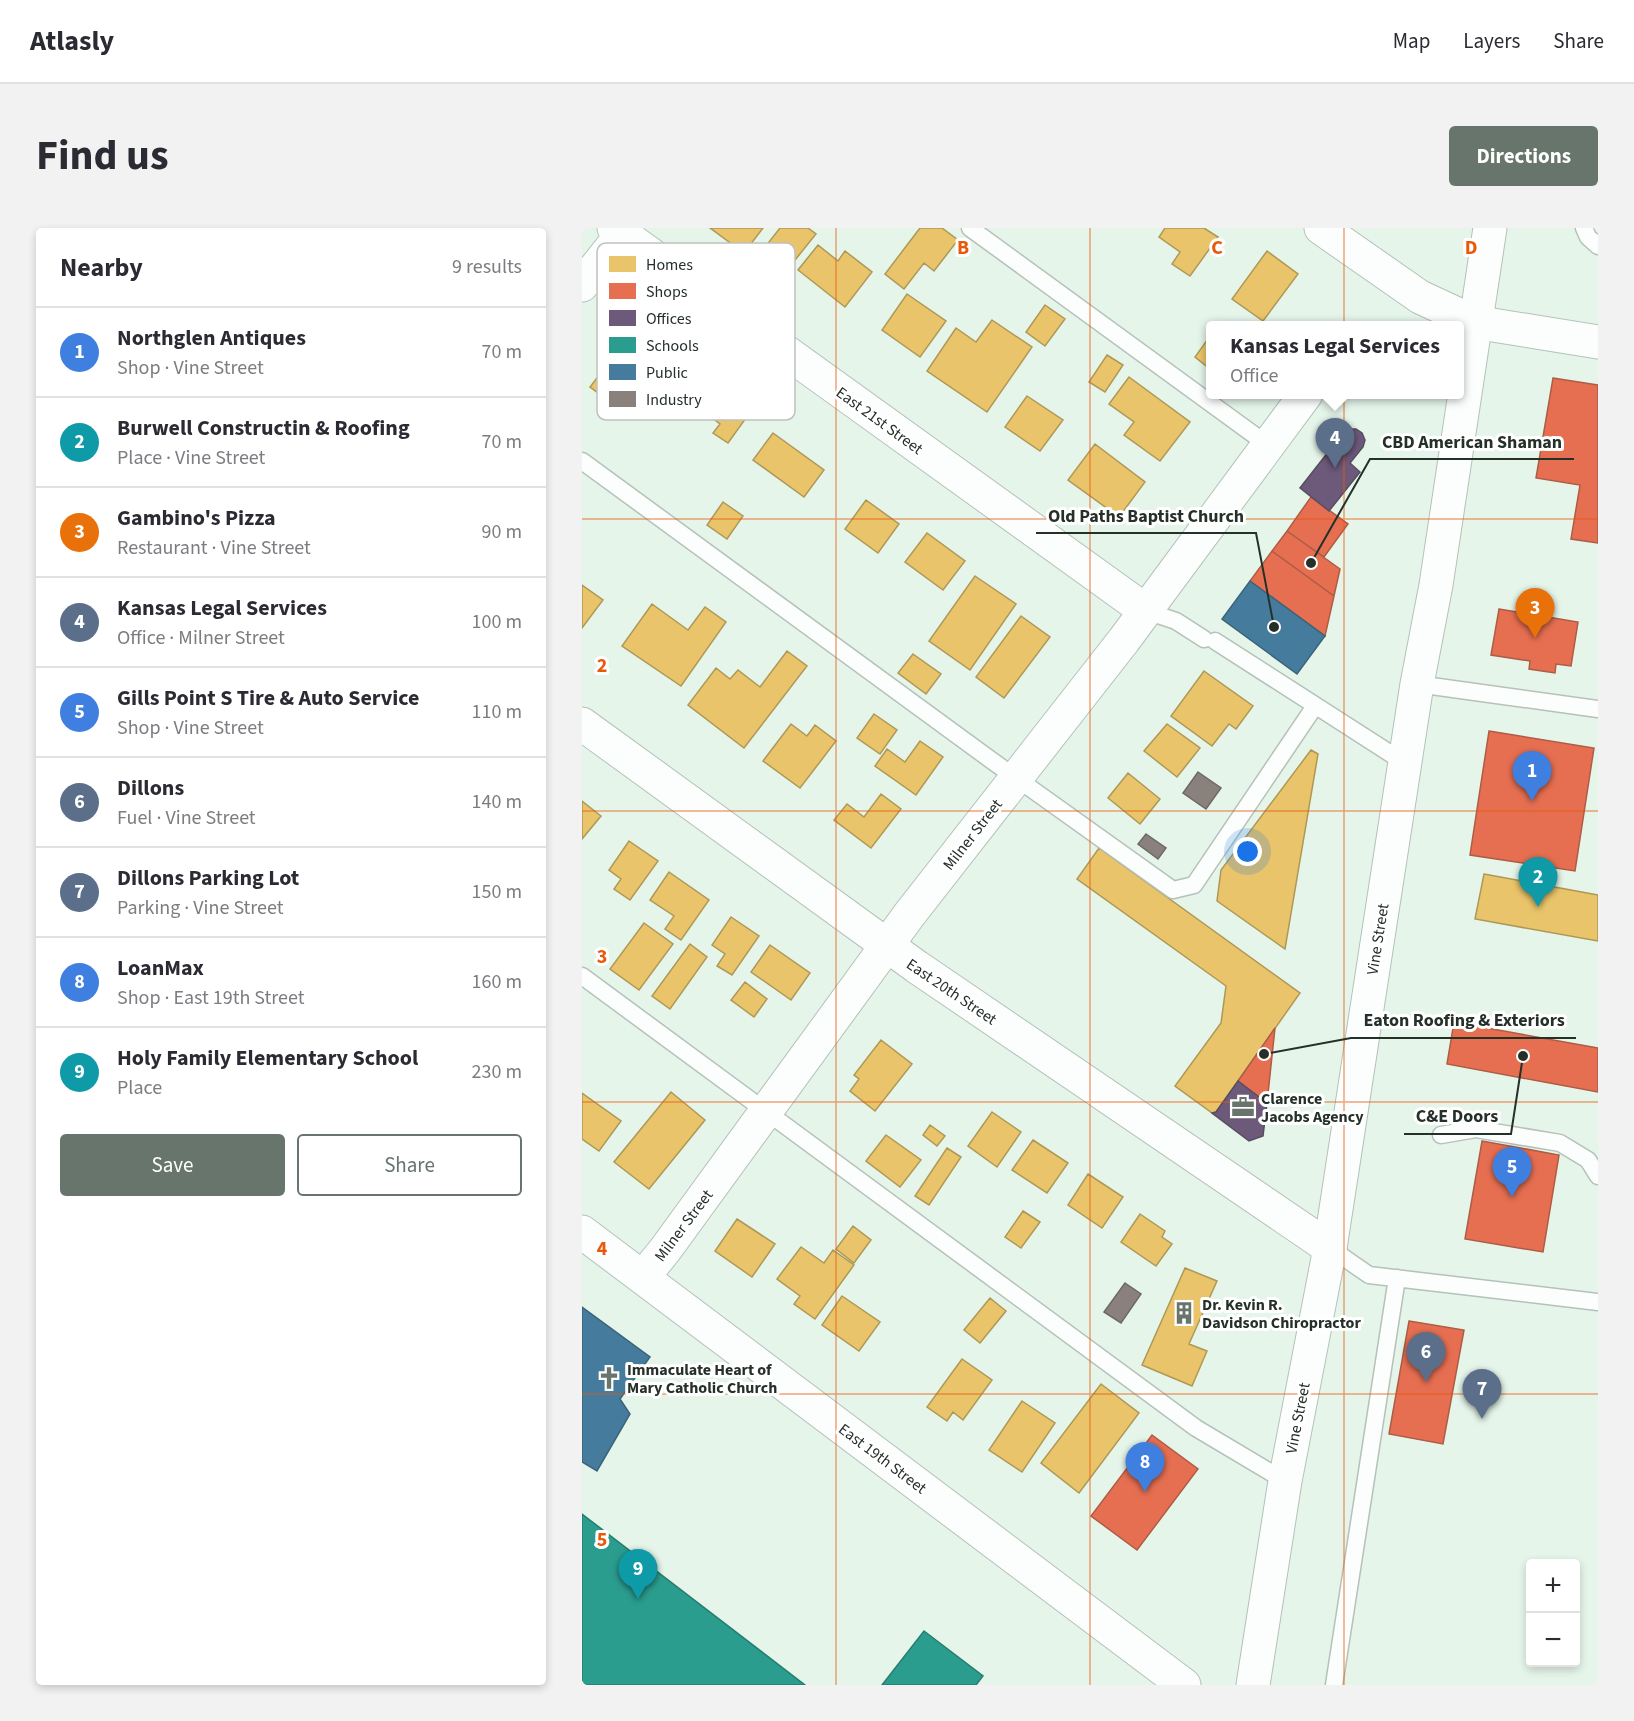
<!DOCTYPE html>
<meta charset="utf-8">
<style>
:root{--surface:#fff;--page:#f2f2f3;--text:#2b2b33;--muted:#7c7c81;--line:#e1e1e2;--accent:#68756d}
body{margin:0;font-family:"Source Sans 3",sans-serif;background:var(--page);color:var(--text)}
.controls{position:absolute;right:18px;bottom:18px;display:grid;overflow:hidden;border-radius:6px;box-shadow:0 3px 9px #0003}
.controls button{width:54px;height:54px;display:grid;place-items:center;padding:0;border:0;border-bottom:2px solid var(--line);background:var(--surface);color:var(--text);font:30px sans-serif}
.you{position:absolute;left:666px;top:624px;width:21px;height:21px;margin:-15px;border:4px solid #fff;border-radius:50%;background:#1a73e8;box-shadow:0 0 0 9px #1a73e833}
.badge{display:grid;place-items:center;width:39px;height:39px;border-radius:50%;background:var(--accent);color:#fff;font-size:20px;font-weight:700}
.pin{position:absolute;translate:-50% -50px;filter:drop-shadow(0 2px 3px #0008)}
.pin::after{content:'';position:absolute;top:32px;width:21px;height:18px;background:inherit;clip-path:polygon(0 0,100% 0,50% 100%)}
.popup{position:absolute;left:624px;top:93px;width:258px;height:78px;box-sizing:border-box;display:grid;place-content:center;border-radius:6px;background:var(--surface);filter:drop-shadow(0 2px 4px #0005);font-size:20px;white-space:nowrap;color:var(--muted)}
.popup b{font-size:22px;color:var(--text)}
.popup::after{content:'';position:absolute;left:50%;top:100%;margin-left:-12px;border:12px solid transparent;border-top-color:var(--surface)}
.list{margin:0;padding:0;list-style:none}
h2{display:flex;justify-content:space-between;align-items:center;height:78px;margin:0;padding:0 24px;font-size:26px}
h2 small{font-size:20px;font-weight:400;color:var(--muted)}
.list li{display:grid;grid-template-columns:39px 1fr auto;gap:18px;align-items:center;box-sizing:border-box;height:90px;padding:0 24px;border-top:2px solid var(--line)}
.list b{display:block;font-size:22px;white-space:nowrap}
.list p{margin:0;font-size:20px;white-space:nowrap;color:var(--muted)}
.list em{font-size:20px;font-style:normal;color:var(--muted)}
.actions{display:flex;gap:12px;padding:18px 24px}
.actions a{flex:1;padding:14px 0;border:2px solid var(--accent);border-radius:6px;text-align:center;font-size:21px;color:var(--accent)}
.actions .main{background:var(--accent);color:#fff}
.map{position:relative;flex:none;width:1016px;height:1457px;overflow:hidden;border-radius:6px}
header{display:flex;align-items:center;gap:36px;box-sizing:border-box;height:84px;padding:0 30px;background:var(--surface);border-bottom:2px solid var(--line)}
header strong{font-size:28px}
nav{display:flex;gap:33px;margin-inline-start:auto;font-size:21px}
.intro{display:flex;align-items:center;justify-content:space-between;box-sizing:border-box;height:144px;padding:0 36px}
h1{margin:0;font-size:42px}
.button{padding:15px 27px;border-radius:6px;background:var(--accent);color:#fff;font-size:21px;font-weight:700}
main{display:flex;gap:36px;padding:0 36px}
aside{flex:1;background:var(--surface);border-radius:6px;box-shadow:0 3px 9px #0003}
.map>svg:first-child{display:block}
.homes{fill:#e9c46a;stroke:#ae9856;stroke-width:1.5}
.shops{fill:#e76f51;stroke:#ad5c45;stroke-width:1.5}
.offices{fill:#6d597a;stroke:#574d62;stroke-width:1.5}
.schools{fill:#2a9d8f;stroke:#287c70;stroke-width:1.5}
.public{fill:#457b9d;stroke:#3b647a;stroke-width:1.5}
.industry{fill:#8a817c;stroke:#6c6963;stroke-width:1.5}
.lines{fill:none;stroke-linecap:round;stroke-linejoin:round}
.lane-casing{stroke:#b5c1b9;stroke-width:19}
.street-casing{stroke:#b5c1b9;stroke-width:35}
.secondary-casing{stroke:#b5c1b9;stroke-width:35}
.primary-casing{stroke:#b5c1b9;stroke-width:35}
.lane{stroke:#fbfefc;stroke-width:16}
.street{stroke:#fbfefc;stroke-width:33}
.secondary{stroke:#fbfefc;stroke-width:33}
.primary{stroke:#fbfefc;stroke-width:33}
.grid{fill:none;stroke:#e8590c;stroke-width:1.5;stroke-opacity:0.55}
.labels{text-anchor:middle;stroke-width:6;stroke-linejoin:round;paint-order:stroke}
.street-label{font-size:16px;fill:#253029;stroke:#fff}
.poi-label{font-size:16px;font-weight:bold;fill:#253029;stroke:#fff;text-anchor:start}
.key{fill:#fff;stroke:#bec1bf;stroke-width:1.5}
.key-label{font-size:16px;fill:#253029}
.grid-label{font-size:20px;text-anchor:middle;font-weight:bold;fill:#e8590c;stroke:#fff;stroke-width:6;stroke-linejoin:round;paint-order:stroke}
.leader{fill:none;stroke:#253029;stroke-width:2}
.callout-dot{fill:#253029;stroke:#fff;stroke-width:2}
.callout-label{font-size:18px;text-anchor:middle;font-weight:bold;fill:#253029;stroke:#fff;stroke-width:6;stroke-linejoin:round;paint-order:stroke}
</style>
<header>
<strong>Atlasly</strong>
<nav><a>Map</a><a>Layers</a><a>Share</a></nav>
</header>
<div class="intro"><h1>Find us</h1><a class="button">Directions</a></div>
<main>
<aside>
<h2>Nearby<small>9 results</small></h2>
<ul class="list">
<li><span class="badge" style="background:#3f7fe0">1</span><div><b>Northglen Antiques</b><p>Shop · Vine Street</p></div><em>70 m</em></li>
<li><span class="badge" style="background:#0f9aa8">2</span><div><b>Burwell Constructin &amp; Roofing</b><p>Place · Vine Street</p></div><em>70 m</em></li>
<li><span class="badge" style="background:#e8710a">3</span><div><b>Gambino's Pizza</b><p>Restaurant · Vine Street</p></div><em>90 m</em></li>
<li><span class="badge" style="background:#5c6f8a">4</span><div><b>Kansas Legal Services</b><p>Office · Milner Street</p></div><em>100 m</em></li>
<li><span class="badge" style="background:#3f7fe0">5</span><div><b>Gills Point S Tire &amp; Auto Service</b><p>Shop · Vine Street</p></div><em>110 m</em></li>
<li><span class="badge" style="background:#5c6f8a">6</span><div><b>Dillons</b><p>Fuel · Vine Street</p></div><em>140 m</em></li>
<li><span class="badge" style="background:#5c6f8a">7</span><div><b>Dillons Parking Lot</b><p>Parking · Vine Street</p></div><em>150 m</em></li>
<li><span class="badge" style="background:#3f7fe0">8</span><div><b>LoanMax</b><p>Shop · East 19th Street</p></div><em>160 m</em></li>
<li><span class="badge" style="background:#0f9aa8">9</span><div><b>Holy Family Elementary School</b><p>Place</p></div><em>230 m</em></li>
</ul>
<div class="actions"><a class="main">Save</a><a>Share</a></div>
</aside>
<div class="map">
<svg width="1016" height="1457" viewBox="0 0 1016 1457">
<rect width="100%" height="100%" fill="#e5f5ea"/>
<path class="homes" d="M 128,0 L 181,0 L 162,25 Z
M 198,0 L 226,0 L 234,6 L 197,52 L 172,33 Z
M 338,0 L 360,0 L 376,12 L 352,43 L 342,35 L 322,61 L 303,46 Z
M 583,0 L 622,0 L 636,9 L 608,48 L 590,36 L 598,24 L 577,9 Z
M 236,17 L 256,33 L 263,23 L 290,44 L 263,79 L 216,42 Z
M 685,23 L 716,46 L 681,93 L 650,71 Z
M 325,66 L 364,93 L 338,129 L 300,102 Z
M 463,77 L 483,91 L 463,118 L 444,104 Z
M 410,92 L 450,119 L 405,184 L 345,143 L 374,100 L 394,114 Z
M 628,108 L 628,141 L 613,129 Z
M 43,113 L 69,132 L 47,162 L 58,170 L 46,187 L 8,159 Z
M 525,127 L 541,137 L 523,164 L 507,154 Z
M 124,144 L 172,179 L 146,215 L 131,205 L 138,196 L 105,171 Z
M 547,149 L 608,194 L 578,233 L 542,207 L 552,194 L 527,176 Z
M 445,168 L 481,192 L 458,223 L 423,199 Z
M 191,205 L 242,242 L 222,269 L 171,232 Z
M 513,216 L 563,254 L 537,289 L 486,252 Z
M 284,272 L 317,296 L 296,325 L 263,301 Z
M 141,274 L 161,288 L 145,311 L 125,297 Z
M 345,305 L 383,333 L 361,362 L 323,334 Z
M 393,348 L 434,376 L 388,442 L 347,413 Z
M 0,357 L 21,372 L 0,400 Z
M 70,376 L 106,402 L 123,379 L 144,394 L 99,458 L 40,418 Z
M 439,388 L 468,409 L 422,470 L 394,449 Z
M 205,423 L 225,438 L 162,520 L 106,477 L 134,440 L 148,451 L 156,442 L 178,459 Z
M 331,426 L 359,446 L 344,466 L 316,445 Z
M 622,443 L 671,478 L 654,501 L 647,496 L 630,518 L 589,488 Z
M 292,486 L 315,502 L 298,526 L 275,510 Z
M 209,496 L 225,508 L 233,497 L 254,513 L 218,560 L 181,533 Z
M 585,496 L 618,520 L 595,549 L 562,523 Z
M 338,513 L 361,529 L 334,567 L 293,538 L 305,521 L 323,534 Z
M 729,522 L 736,526 L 703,721 L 635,673 L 639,642 Z
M 546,545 L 578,571 L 558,596 L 526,570 Z
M 299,566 L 319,581 L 289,620 L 252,592 L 265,576 L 282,589 Z
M 0,573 L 19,588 L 0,611 Z
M 47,613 L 76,633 L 48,672 L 32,661 L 39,651 L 27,642 Z
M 517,620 L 718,765 L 634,884 L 630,885 L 593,858 L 639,795 L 644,758 L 495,651 Z
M 87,644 L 127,672 L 99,712 L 83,701 L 92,688 L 68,672 Z
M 902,646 L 1016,667 L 1016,713 L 893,691 Z
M 149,689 L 177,708 L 150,747 L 135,738 L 143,726 L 130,717 Z
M 62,695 L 91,716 L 57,762 L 28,741 Z
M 108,716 L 125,729 L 88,781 L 70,768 Z
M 188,717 L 228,745 L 209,772 L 169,744 Z
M 163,754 L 185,771 L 172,789 L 149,772 Z
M 299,812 L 330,836 L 293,883 L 268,863 L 277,851 L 272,847 Z
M 89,864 L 123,892 L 67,961 L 32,934 Z
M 0,865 L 39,893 L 17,923 L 0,911 Z
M 410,884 L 439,904 L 415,939 L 386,918 Z
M 348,897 L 363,908 L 355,918 L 341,907 Z
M 304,907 L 339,932 L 318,959 L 284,933 Z
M 451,912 L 486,935 L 465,965 L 430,942 Z
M 365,920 L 379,929 L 347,977 L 333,968 Z
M 506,946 L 541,969 L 520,1000 L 486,977 Z
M 441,983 L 458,994 L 439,1020 L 423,1009 Z
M 558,986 L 583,1003 L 580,1009 L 590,1016 L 574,1038 L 539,1014 Z
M 155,991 L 193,1016 L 170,1049 L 133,1023 Z
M 271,998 L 289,1012 L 272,1035 L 254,1021 Z
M 219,1019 L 242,1035 L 251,1022 L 272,1037 L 233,1091 L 212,1076 L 218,1068 L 195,1051 Z
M 603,1040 L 635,1053 L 607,1116 L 625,1123 L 610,1158 L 560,1137 Z
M 260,1068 L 298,1094 L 277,1123 L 240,1097 Z
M 408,1070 L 424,1083 L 398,1115 L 382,1102 Z
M 380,1131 L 410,1152 L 381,1192 L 371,1184 L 365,1193 L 345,1179 Z
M 519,1156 L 557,1185 L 497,1265 L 459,1235 Z
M 440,1173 L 473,1195 L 440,1244 L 407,1222 Z"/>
<path class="shops" d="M 971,150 L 1016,157 L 1016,315 L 989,311 L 998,257 L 954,250 Z
M 729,269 L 766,296 L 742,329 L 705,303 Z
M 705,303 L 758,341 L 752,368 L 690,323 Z
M 690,323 L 752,368 L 743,408 L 668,353 Z
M 917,381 L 996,394 L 989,438 L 974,436 L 973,445 L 947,441 L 948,433 L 909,427 Z
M 907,503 L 1012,520 L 993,643 L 888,627 Z
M 872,794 L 1016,820 L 1016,864 L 865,836 Z
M 693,800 L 685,875 L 656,853 Z
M 900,913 L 977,927 L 961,1024 L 883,1011 Z
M 827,1093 L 882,1102 L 861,1216 L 807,1206 Z
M 570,1207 L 616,1241 L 555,1322 L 509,1288 Z"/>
<path class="offices" d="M 767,201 L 774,201 L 780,205 L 783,212 L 781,219 L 768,235 L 778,244 L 747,283 L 718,260 L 761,205 Z
M 656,853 L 685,875 L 681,908 L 667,913 L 630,885 L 634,884 Z"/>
<path class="schools" d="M 0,1286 L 223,1457 L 0,1457 Z
M 342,1403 L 401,1448 L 394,1457 L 300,1457 Z"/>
<path class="public" d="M 668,353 L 743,408 L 715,446 L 640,391 Z
M 0,1079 L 68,1129 L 38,1171 L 48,1186 L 15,1243 L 0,1234 Z"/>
<path class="industry" d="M 616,544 L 639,560 L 624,581 L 601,565 Z
M 564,606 L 584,620 L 576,631 L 556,616 Z
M 543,1055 L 559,1066 L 539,1095 L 522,1084 Z"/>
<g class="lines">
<g class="lane-casing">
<path id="lane" d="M 388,0 L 686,217
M 1002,0 L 1006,9 L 1016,18
M 0,233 L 409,532 L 591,662 L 612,657 L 733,478
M 564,383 L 594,393 L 622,411
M 633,413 L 823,535
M 835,456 L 1016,481
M 0,748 L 614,1200 L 703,1253
M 859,907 L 894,901 L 978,915 L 1006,932 L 1016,948
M 748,1020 L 787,1047 L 1016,1074
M 752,1457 L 815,1050"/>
</g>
<g class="street-casing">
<path id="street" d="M 32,0 L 564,383
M 739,0 L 838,69 L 892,94
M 0,57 L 45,0
M 0,496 L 335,739 L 748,1020
M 0,1004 L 602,1457
M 61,1049 L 83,1022 L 327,687 L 542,412 L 724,166"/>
</g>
<g class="secondary-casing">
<path id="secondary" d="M 892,94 L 1016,114"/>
</g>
<g class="primary-casing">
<path id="primary" d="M 671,1457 L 703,1253 L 748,1020 L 835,456 L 854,357 L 908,0"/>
</g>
<use href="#lane" class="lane"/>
<use href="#street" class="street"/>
<use href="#secondary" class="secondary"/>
<use href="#primary" class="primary"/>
</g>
<path class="grid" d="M 254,0 L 254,1457M 508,0 L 508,1457M 762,0 L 762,1457M 0,291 L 1016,291M 0,583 L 1016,583M 0,874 L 1016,874M 0,1166 L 1016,1166"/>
<defs>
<g id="office-bare" transform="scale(1.8)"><path d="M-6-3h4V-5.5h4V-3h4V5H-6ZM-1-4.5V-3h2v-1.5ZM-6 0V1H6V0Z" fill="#68756d" stroke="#fff" stroke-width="2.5" paint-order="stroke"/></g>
<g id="building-bare" transform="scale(1.8)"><path d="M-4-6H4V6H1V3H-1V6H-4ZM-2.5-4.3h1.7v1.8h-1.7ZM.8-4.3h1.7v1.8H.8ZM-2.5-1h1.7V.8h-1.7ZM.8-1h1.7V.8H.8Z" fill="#68756d" stroke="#fff" stroke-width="2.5" paint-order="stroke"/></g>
<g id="church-bare" transform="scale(1.8)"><path d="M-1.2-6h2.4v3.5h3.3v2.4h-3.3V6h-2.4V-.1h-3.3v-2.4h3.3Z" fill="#68756d" stroke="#fff" stroke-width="2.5" paint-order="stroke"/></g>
</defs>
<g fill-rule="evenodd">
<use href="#office-bare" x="661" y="879"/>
<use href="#building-bare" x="602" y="1085"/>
<use href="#church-bare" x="27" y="1150"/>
</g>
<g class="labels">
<g class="street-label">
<text transform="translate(298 192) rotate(36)" y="6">East 21st Street</text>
<text transform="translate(390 606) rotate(-52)" y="6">Milner Street</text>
<text transform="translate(795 711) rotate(-81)" y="6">Vine Street</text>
<text transform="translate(370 763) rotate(34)" y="6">East 20th Street</text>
<text transform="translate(101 997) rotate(-53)" y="6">Milner Street</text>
<text transform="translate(715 1190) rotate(-79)" y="6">Vine Street</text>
<text transform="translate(301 1230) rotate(37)" y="6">East 19th Street</text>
</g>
<g class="poi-label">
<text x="679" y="876">Clarence<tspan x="679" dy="18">Jacobs Agency</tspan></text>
<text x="620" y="1082">Dr. Kevin R.<tspan x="620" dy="18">Davidson Chiropractor</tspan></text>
<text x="45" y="1147">Immaculate Heart of<tspan x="45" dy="18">Mary Catholic Church</tspan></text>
</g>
</g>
<rect x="15" y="15" width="198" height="177" rx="9" class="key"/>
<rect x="27" y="28" width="27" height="16" fill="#e9c46a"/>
<rect x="27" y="55" width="27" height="16" fill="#e76f51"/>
<rect x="27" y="82" width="27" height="16" fill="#6d597a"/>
<rect x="27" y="109" width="27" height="16" fill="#2a9d8f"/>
<rect x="27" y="136" width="27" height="16" fill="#457b9d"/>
<rect x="27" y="163" width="27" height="16" fill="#8a817c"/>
<g class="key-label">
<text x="64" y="42">Homes</text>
<text x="64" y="69">Shops</text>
<text x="64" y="96">Offices</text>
<text x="64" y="123">Schools</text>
<text x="64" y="150">Public</text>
<text x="64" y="177">Industry</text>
</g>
<g class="grid-label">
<text x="381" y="26">B</text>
<text x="635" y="26">C</text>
<text x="889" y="26">D</text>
<text x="20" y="444">2</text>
<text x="20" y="735">3</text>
<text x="20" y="1027">4</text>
<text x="20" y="1318">5</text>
</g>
<path class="leader" d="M729 335L788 231H992M692 399L674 305H454M682 826L769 810H994M941 828L929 906H822"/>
<g class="callout-dot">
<circle cx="729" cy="335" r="6"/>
<circle cx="692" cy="399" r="6"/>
<circle cx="682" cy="826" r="6"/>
<circle cx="941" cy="828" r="6"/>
</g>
<g class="callout-label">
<text x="890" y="220">CBD American Shaman</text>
<text x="564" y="294">Old Paths Baptist Church</text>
<text x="882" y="798">Eaton Roofing &amp; Exteriors</text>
<text x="875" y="894">C&amp;E Doors</text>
</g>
</svg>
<div class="controls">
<button>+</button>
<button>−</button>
</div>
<div class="you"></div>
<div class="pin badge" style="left:950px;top:573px;background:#3f7fe0">1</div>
<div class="pin badge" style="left:956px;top:679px;background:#0f9aa8">2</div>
<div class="pin badge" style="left:953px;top:410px;background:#e8710a">3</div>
<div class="pin badge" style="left:753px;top:240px;background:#5c6f8a">4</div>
<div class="popup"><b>Kansas Legal Services</b>Office</div>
<div class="pin badge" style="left:930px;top:969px;background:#3f7fe0">5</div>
<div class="pin badge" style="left:844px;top:1154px;background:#5c6f8a">6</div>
<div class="pin badge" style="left:900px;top:1191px;background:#5c6f8a">7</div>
<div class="pin badge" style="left:563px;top:1264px;background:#3f7fe0">8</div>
<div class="pin badge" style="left:56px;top:1371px;background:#0f9aa8">9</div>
</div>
</main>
